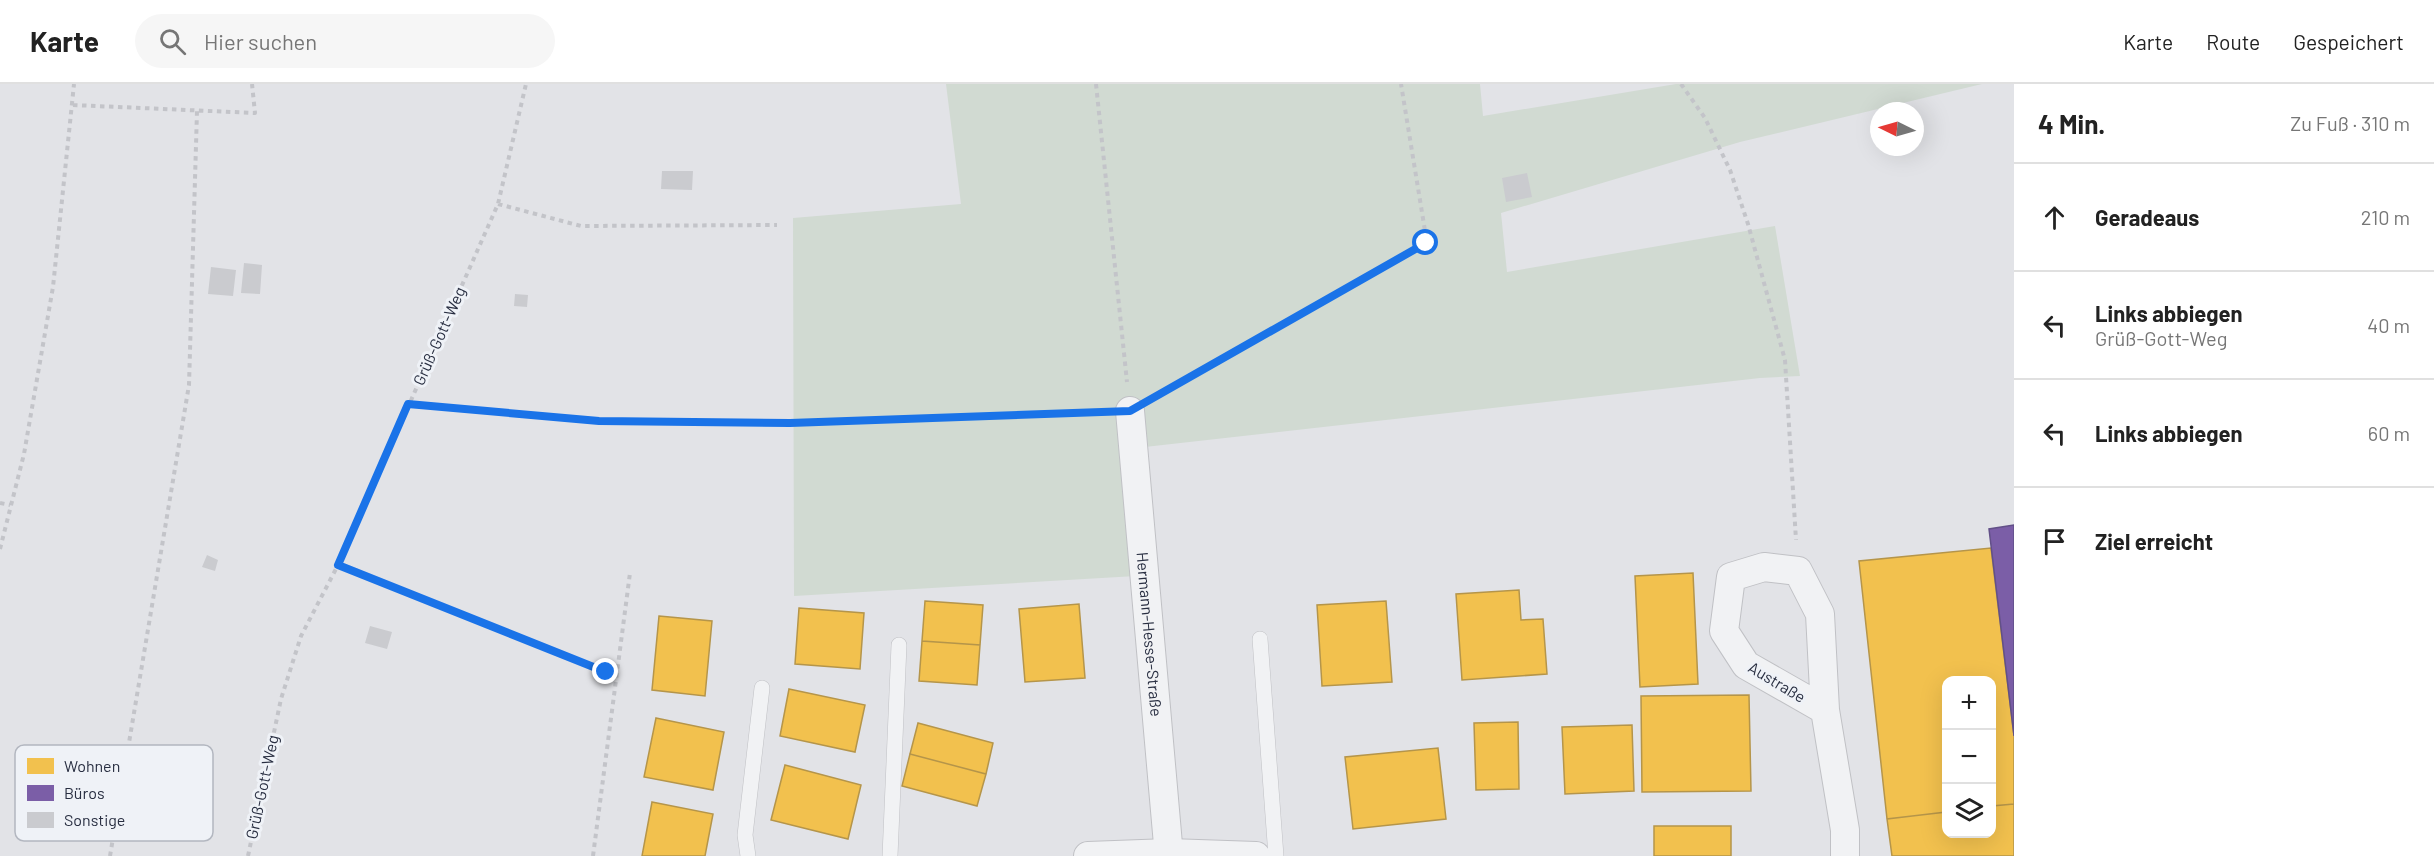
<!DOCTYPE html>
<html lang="de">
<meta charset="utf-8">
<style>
:root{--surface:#fff;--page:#f6f6f6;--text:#222;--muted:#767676;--line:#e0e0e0}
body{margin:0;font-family:Barlow,sans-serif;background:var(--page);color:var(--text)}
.controls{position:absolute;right:18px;bottom:18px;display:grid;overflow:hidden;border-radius:12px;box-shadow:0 6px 24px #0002}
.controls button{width:54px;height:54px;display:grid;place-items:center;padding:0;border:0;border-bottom:2px solid var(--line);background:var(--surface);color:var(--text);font:30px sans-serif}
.compass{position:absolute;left:1870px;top:18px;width:54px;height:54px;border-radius:50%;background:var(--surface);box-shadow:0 6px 24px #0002;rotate:275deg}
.stop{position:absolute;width:18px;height:18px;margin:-14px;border:4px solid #1a73e8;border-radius:50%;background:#fff}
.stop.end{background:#1a73e8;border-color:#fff;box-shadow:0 2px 6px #0008}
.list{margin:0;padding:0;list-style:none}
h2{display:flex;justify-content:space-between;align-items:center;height:78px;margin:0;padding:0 24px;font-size:26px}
h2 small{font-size:20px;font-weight:400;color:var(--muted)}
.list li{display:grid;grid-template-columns:39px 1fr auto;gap:18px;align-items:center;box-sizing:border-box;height:108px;padding:0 24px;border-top:2px solid var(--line)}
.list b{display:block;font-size:22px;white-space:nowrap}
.list p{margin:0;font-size:20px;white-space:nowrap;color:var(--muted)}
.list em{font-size:20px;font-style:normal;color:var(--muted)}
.icon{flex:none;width:33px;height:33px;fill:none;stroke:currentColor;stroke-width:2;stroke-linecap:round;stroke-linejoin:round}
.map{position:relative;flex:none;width:2014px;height:772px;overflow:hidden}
header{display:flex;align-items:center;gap:36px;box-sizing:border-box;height:84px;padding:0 30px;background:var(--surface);border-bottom:2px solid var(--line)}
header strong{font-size:28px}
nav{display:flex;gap:33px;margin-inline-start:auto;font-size:21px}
.search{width:420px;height:54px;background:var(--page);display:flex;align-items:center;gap:15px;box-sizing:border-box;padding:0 21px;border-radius:33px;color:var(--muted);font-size:22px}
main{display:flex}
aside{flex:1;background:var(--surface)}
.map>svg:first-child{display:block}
.green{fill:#d1dad2}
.homes{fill:#f2c14e;stroke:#b5954a;stroke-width:1.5}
.offices{fill:#7b5ea7;stroke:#625088;stroke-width:1.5}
.building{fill:#cacbcf}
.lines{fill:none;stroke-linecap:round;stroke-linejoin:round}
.service-casing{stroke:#c0c1c5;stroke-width:16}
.minor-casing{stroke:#c0c1c5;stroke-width:30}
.path{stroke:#c3c4c9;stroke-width:4;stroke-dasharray:4.5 4.5;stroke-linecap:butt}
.service{stroke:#f1f2f4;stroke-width:15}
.minor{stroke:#f1f2f4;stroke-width:28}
.route{stroke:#1a73e8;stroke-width:8}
.labels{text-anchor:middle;stroke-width:6;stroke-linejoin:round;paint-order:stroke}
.street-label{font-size:16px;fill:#282e41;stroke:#eff2f7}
.key{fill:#eff2f7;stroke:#b3b7c0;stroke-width:1.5}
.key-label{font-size:16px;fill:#282e41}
</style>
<header>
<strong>Karte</strong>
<div class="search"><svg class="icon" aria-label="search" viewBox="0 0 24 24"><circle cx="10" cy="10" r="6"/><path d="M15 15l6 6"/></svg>Hier suchen</div>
<nav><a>Karte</a><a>Route</a><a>Gespeichert</a></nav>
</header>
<main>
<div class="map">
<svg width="2014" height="772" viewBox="0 0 2014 772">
<rect width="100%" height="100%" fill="#e2e3e7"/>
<path class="green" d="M 946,0 L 1480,0 L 1483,32 L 1676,0 L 1982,0 L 1740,58 L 1501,129 L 1507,188 L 1775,142 L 1800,292 L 1760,294 L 1127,365 L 1136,492 L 794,512 L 793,134 L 961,120 Z"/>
<path class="homes" d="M 1991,464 L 2014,652 L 2014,720 L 1992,722 L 1992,596 L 1946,596 L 1946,728 L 1887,735 L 1859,477 Z
M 1693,489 L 1698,600 L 1640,603 L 1635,492 Z
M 1519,506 L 1521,536 L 1543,535 L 1547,590 L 1462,596 L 1456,510 Z
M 925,517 L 983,521 L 980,561 L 922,557 Z
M 1386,517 L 1392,598 L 1322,602 L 1317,521 Z
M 1079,520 L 1085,594 L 1025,598 L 1019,525 Z
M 799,524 L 864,529 L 860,585 L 795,580 Z
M 659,532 L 712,537 L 705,612 L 652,606 Z
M 922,557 L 980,561 L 977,601 L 919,597 Z
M 789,605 L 865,621 L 855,668 L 780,652 Z
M 1749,611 L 1751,707 L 1642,708 L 1641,612 Z
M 656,634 L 724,648 L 713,706 L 644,693 Z
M 1518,638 L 1519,705 L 1476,706 L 1474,639 Z
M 918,639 L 993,659 L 986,690 L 910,670 Z
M 1632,641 L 1634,707 L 1565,710 L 1562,643 Z
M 1438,664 L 1446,735 L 1353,745 L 1345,673 Z
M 910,670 L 986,690 L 977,722 L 902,702 Z
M 785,681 L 861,701 L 848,755 L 771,736 Z
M 652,718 L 713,730 L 705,772 L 642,772 Z
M 2014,720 L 2014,772 L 1892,772 L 1887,735 L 1946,728 L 1946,750 L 1992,750 L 1992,722 Z
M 1654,742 L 1731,742 L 1731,772 L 1654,772 Z"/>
<path class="offices" d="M 2014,441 L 2014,652 L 1989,445 Z"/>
<path class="building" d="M 662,87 L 693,87 L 692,106 L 661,105 Z
M 1527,89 L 1532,113 L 1506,118 L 1502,94 Z
M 244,179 L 262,181 L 260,210 L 241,209 Z
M 211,183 L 236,186 L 233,212 L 208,210 Z
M 515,210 L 528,211 L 527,223 L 514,222 Z
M 207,471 L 218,476 L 215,487 L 202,483 Z
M 370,542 L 392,548 L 387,565 L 365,559 Z"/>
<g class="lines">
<g class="service-casing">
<path id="service" d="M 1260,555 L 1276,772
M 748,772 L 745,751 L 762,604
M 890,772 L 899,561"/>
</g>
<g class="minor-casing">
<g id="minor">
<path id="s1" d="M 1130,327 L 1169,772"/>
<path d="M 1825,626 L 1746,581 L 1724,547 L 1731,493 L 1764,483 L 1798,487 L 1820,530 L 1825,626 L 1845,746 L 1845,772"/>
<path d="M 1088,772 L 1169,769 L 1256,772"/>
</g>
</g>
<path class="path" d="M 1096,0 L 1127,298
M 1681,0 L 1705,34 L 1730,86 L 1748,140 L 1785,276 L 1796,456
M 73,21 L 255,29 L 252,0
M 498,120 L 581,142 L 777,141
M 1157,312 L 1427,159 L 1401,0
M 408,320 L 599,337 L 790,339 L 1099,328
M 0,419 L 10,421
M 0,465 L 24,370 L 53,203 L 74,0
M 338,481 L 618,592
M 110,772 L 189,301 L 197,27
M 248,772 L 281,615 L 301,552 L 338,481 L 498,120 L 526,0
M 593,772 L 630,489"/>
<use href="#service" class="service"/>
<use href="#minor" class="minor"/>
</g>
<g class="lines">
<path class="route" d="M 606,588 L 338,481 L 408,320 L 599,337 L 790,339 L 1130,327 L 1426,159"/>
</g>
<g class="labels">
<g class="street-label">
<text transform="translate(439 252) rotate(-66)" y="6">Grüß-Gott-Weg</text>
<text dy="6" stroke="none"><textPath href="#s1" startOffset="224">Hermann-Hesse-Straße</textPath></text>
<text transform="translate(1777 598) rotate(31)" y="6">Austraße</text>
<text transform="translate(262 703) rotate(-78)" y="6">Grüß-Gott-Weg</text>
</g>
</g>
<rect x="15" y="661" width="198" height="96" rx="9" class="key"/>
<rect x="27" y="674" width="27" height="16" fill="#f2c14e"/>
<rect x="27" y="701" width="27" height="16" fill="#7b5ea7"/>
<rect x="27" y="728" width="27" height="16" fill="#cacbcf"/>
<g class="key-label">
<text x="64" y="688">Wohnen</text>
<text x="64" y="715">Büros</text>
<text x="64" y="742">Sonstige</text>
</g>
</svg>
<div class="controls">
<button>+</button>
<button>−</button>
<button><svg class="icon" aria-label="layers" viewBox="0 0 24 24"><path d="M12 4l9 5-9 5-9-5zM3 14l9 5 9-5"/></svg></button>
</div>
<svg class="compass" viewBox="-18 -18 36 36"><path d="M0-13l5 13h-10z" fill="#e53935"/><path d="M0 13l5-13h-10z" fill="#767676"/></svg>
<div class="stop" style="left:1426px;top:159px"></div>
<div class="stop end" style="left:606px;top:588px"></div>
</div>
<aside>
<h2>4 Min.<small>Zu Fuß · 310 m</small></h2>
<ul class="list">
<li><svg class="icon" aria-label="ahead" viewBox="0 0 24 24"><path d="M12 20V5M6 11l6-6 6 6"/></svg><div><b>Geradeaus</b></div><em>210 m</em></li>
<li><svg class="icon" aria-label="left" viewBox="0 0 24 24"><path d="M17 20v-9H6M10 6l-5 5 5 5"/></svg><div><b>Links abbiegen</b><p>Grüß-Gott-Weg</p></div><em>40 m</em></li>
<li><svg class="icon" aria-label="left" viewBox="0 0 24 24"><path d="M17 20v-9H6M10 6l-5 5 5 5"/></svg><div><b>Links abbiegen</b></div><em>60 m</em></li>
<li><svg class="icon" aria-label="arrive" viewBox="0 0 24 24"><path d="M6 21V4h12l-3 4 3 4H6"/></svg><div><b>Ziel erreicht</b></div></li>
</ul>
</aside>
</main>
